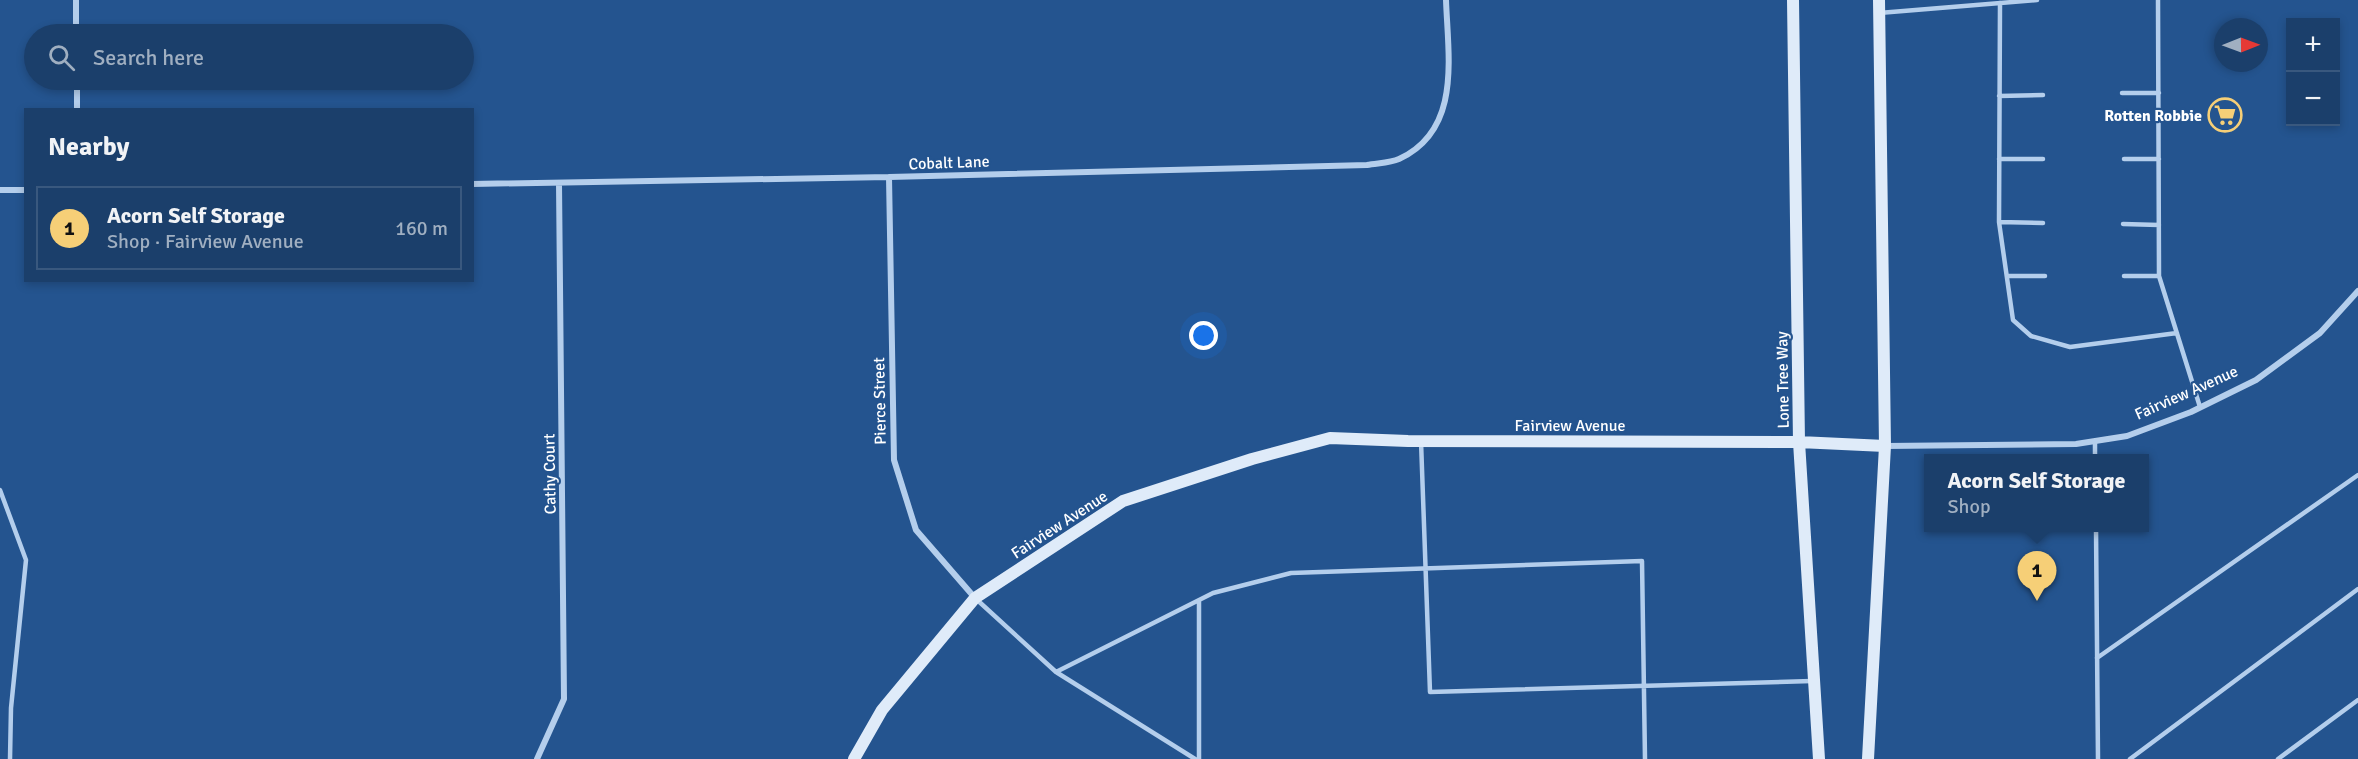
<!DOCTYPE html>
<meta charset="utf-8">
<style>
:root{--surface:#1b3f6b;--page:#284a73;--text:#f1f3f6;--muted:#a0afc1;--line:#39587e;--accent:#f6cf77}
body{margin:0;font-family:Signika,sans-serif;background:var(--page);color:var(--text)}
.controls{position:absolute;right:18px;top:18px;display:grid;overflow:hidden;border-radius:0px;box-shadow:0 3px 9px #0003}
.controls button{width:54px;height:54px;display:grid;place-items:center;padding:0;border:0;border-bottom:2px solid var(--line);background:var(--surface);color:var(--text);font:30px sans-serif}
.compass{position:absolute;left:2214px;top:18px;width:54px;height:54px;border-radius:50%;background:var(--surface);box-shadow:0 3px 9px #0003;rotate:89deg}
.you{position:absolute;left:1204px;top:336px;width:21px;height:21px;margin:-15px;border:4px solid #fff;border-radius:50%;background:#1a73e8;box-shadow:0 0 0 9px #1a73e833}
.badge{display:grid;place-items:center;width:39px;height:39px;border-radius:50%;background:var(--accent);color:#111;font-size:20px;font-weight:700}
.pin{position:absolute;translate:-50% -50px;filter:drop-shadow(0 2px 3px #0008)}
.pin::after{content:'';position:absolute;top:32px;width:21px;height:18px;background:inherit;clip-path:polygon(0 0,100% 0,50% 100%)}
.popup{position:absolute;left:1924px;top:454px;width:225px;height:78px;box-sizing:border-box;display:grid;place-content:center;border-radius:0px;background:var(--surface);filter:drop-shadow(0 2px 4px #0005);font-size:20px;white-space:nowrap;color:var(--muted)}
.popup b{font-size:22px;color:var(--text)}
.popup::after{content:'';position:absolute;left:50%;top:100%;margin-left:-12px;border:12px solid transparent;border-top-color:var(--surface)}
.list{margin:0;padding:0;list-style:none}
h2{display:flex;justify-content:space-between;align-items:center;height:78px;margin:0;padding:0 24px;font-size:26px}
h2 small{font-size:20px;font-weight:400;color:var(--muted)}
.list li{display:grid;grid-template-columns:39px 1fr auto;gap:18px;align-items:center;box-sizing:border-box;height:84px;margin:0 12px 12px;padding:0 12px;border:2px solid var(--line);border-radius:0px}
.list b{display:block;font-size:22px;white-space:nowrap}
.list p{margin:0;font-size:20px;white-space:nowrap;color:var(--muted)}
.list em{font-size:20px;font-style:normal;color:var(--muted)}
.icon{flex:none;width:33px;height:33px;fill:none;stroke:currentColor;stroke-width:2;stroke-linecap:round;stroke-linejoin:round}
.map{position:relative;flex:none;width:2358px;height:759px;overflow:hidden}
.search{position:absolute;background:var(--surface);box-shadow:0 3px 9px #0003;left:24px;top:24px;width:450px;height:66px;display:flex;align-items:center;gap:15px;box-sizing:border-box;padding:0 21px;border-radius:33px;color:var(--muted);font-size:22px}
.panel{position:absolute;background:var(--surface);box-shadow:0 3px 9px #0003;left:24px;top:108px;width:450px;height:174px;border-radius:0px}
.map>svg:first-child{display:block}
.lines{fill:none;stroke-linecap:round;stroke-linejoin:round}
.lane{stroke:#b4ceec;stroke-width:4.5}
.street{stroke:#b4ceec;stroke-width:6}
.secondary{stroke:#dfebf9;stroke-width:12}
.labels{text-anchor:middle;stroke-width:4.5;stroke-linejoin:round;paint-order:stroke}
.poi-label{font-size:16px;font-weight:bold;fill:#fff;stroke:#24548f;text-anchor:end}
.street-label{font-size:16px;fill:#fff;stroke:#24548f}
</style>
<div class="map">
<svg width="2358" height="759" viewBox="0 0 2358 759">
<rect width="100%" height="100%" fill="#24548f"/>
<g class="lines">
<path class="lane" d="M 2158,0 L 2159,276 L 2200,407
M 2000,3 L 1999,222 L 2013,320 L 2031,336 L 2070,347 L 2177,333
M 1879,13 L 2037,0
M 2122,93 L 2159,93
M 1999,96 L 2043,95
M 1999,159 L 2043,159
M 2124,159 L 2159,159
M 1999,222 L 2043,223
M 2123,224 L 2159,225
M 2007,276 L 2045,276
M 2124,276 L 2159,276
M 1421,441 L 1430,692 L 1812,681
M 2095,441 L 2095,458
M 0,490 L 26,560 L 11,708 L 10,759
M 2096,528 L 2098,759
M 975,598 L 1056,672 L 1195,759
M 1199,600 L 1199,759
M 2097,658 L 2358,475
M 1056,672 L 1213,593 L 1291,573 L 1642,561 L 1645,759
M 2130,759 L 2358,589
M 2278,759 L 2358,700"/>
<path class="street" d="M 76,0 L 76,34
M 77,80 L 77,110
M 889,177 L 894,460 L 916,530 L 975,598
M 472,184 L 889,177 L 1367,165 C 1377,163 1390,163 1399,159 C 1462,130 1448,57 1446,0
M 0,190 L 26,190
M 1885,446 L 2076,444 L 2127,436 L 2191,412 L 2256,380 L 2320,333 L 2358,291
M 537,759 L 564,699 L 559,183"/>
<path class="secondary" d="M 1793,0 L 1799,442 L 1819,759
M 854,759 L 882,710 L 975,598 L 1123,501 L 1252,459 L 1330,438 L 1408,441 L 1799,442 L 1885,446
M 1868,759 L 1885,446 L 1879,0"/>
</g>
<defs>
<g id="supermarket-ring" transform="scale(1.725)"><circle r="9.5" fill="#24548f" stroke="#f6cf77" stroke-width="1.5"/><path d="M-6-5.5h2.5l.6 2H6L4.5 2H-2.5L-4.4-4H-6ZM-1.5 3.2a1.3 1.3 0 1 0 .1 0ZM3 3.2a1.3 1.3 0 1 0 .1 0Z" fill="#f6cf77"/></g>
</defs>
<g fill-rule="evenodd">
<use href="#supermarket-ring" x="2225" y="115"/>
</g>
<g class="labels">
<g class="poi-label">
<text x="2202" y="121">Rotten Robbie</text>
</g>
<g class="street-label">
<text transform="translate(949 162) rotate(-2)" y="6">Cobalt Lane</text>
<text transform="translate(1782 380) rotate(-91)" y="6">Lone Tree Way</text>
<text transform="translate(2186 392) rotate(-24)" y="6">Fairview Avenue</text>
<text transform="translate(879 401) rotate(-91)" y="6">Pierce Street</text>
<text x="1570" y="431">Fairview Avenue</text>
<text transform="translate(549 474) rotate(-91)" y="6">Cathy Court</text>
<text transform="translate(1059 524) rotate(-33)" y="6">Fairview Avenue</text>
</g>
</g>
</svg>
<div class="controls">
<button>+</button>
<button>−</button>
</div>
<svg class="compass" viewBox="-18 -18 36 36"><path d="M0-13l5 13h-10z" fill="#e53935"/><path d="M0 13l5-13h-10z" fill="#a0afc1"/></svg>
<div class="you"></div>
<div class="pin badge" style="left:2037px;top:601px">1</div>
<div class="popup"><b>Acorn Self Storage</b>Shop</div>
<div class="search"><svg class="icon" aria-label="search" viewBox="0 0 24 24"><circle cx="10" cy="10" r="6"/><path d="M15 15l6 6"/></svg>Search here</div>
<section class="panel">
<h2>Nearby<small></small></h2>
<ul class="list">
<li><span class="badge">1</span><div><b>Acorn Self Storage</b><p>Shop · Fairview Avenue</p></div><em>160 m</em></li>
</ul>
</section>
</div>
